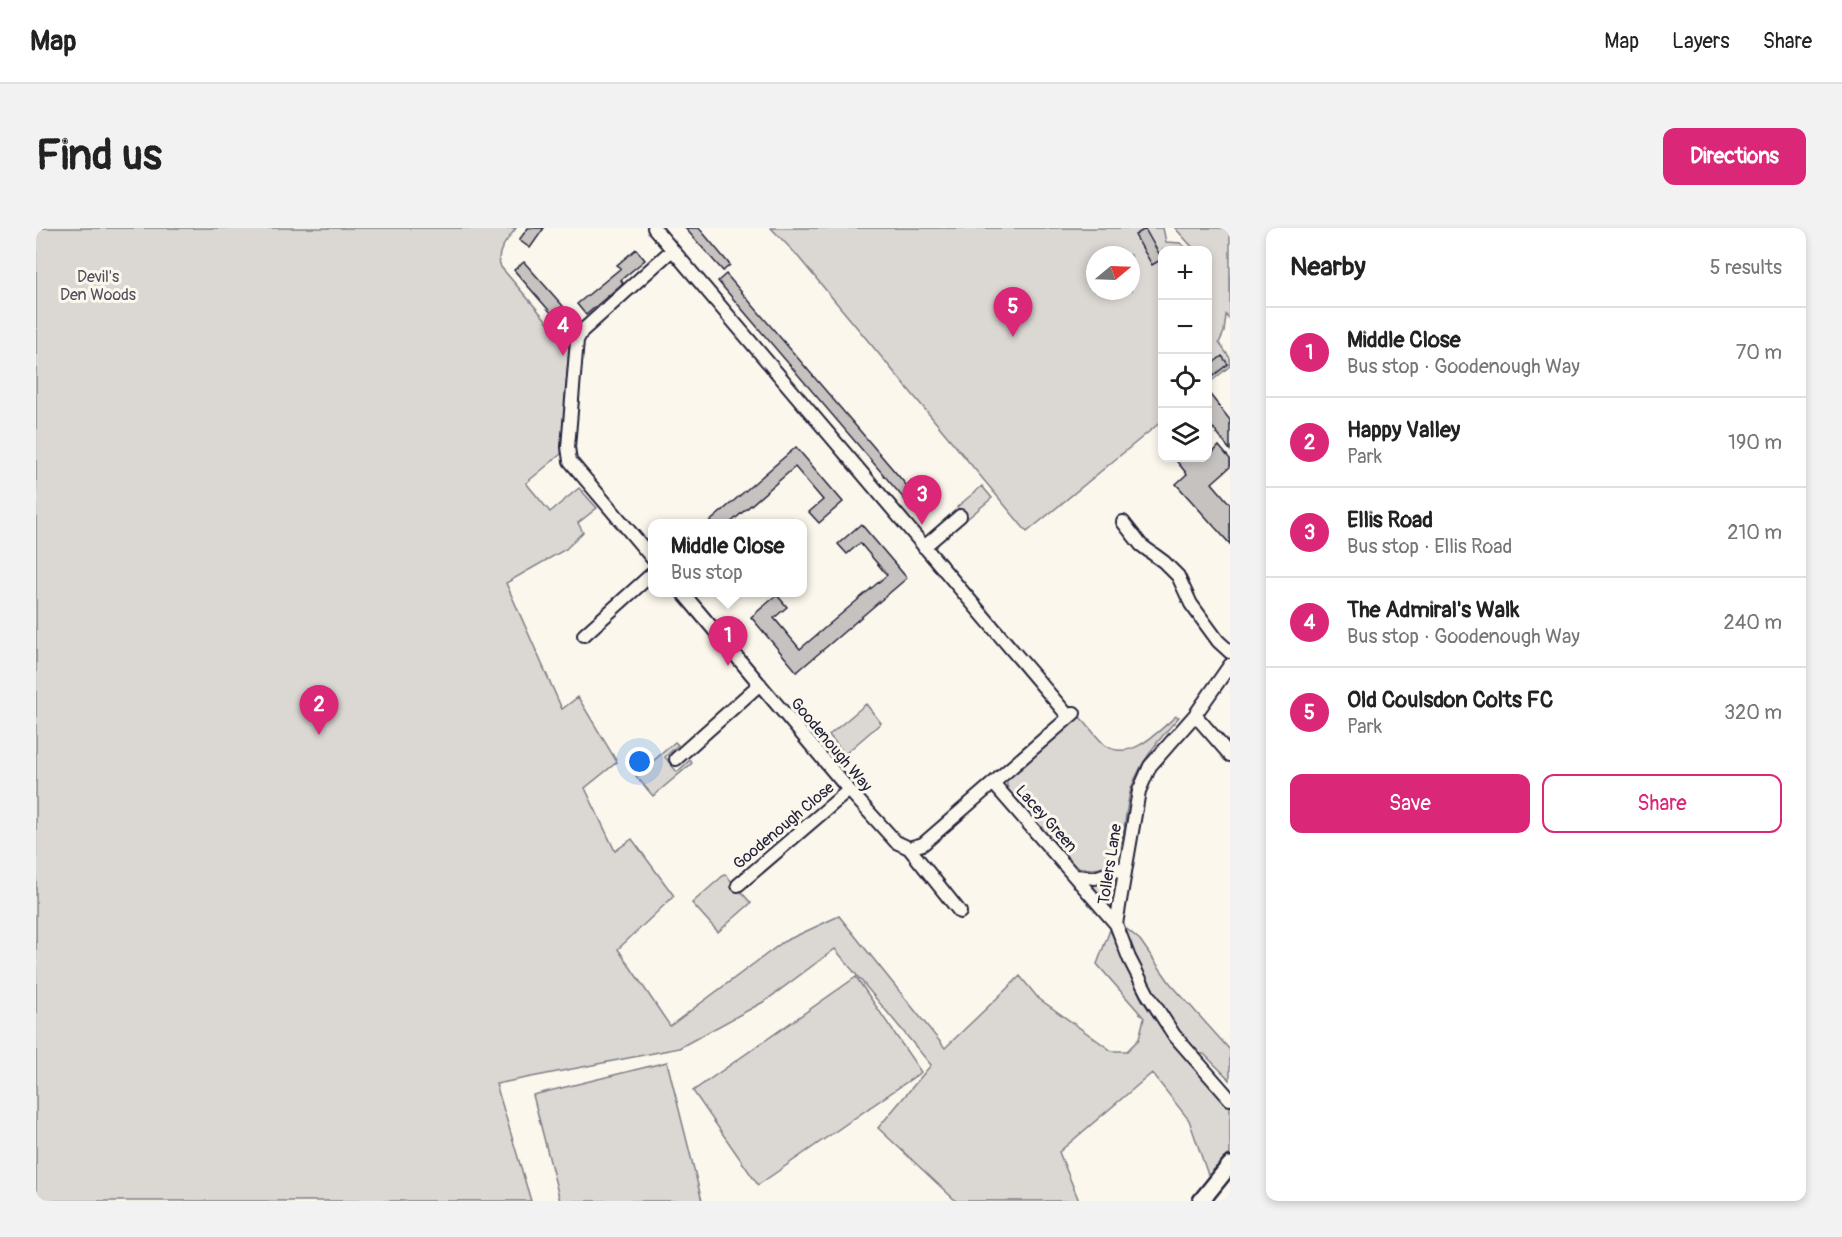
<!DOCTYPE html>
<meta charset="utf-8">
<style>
:root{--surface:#fff;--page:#f2f2f2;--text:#222;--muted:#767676;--line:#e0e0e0;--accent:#db2777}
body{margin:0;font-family:Pangolin,sans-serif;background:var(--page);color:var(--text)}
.controls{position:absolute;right:18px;top:18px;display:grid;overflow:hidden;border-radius:12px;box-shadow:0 3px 9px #0003}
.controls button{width:54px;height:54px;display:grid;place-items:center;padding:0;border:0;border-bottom:2px solid var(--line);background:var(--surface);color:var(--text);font:30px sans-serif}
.compass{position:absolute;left:1050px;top:18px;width:54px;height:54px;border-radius:50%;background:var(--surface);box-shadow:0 3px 9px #0003;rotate:71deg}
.you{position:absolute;left:604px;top:534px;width:21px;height:21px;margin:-15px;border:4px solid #fff;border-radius:50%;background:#1a73e8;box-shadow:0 0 0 9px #1a73e833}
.badge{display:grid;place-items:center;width:39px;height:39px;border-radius:50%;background:var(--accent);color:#fff;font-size:20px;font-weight:700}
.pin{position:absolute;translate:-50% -50px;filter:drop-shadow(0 2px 3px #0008)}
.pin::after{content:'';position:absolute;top:32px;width:21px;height:18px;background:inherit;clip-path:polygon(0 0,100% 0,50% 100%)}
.popup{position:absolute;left:612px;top:291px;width:159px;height:78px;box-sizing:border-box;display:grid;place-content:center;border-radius:12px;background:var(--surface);filter:drop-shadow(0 2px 4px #0005);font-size:20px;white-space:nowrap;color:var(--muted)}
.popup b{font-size:22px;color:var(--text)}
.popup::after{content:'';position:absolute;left:50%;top:100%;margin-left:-12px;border:12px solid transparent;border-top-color:var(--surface)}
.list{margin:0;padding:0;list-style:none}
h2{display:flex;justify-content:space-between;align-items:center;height:78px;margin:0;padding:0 24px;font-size:26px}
h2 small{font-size:20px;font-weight:400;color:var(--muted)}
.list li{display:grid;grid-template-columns:39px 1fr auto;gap:18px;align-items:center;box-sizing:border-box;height:90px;padding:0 24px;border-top:2px solid var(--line)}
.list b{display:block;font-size:22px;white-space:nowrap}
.list p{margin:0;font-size:20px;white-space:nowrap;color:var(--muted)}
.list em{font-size:20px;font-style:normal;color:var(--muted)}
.actions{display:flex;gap:12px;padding:18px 24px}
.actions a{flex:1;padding:14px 0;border:2px solid var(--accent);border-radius:12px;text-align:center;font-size:21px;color:var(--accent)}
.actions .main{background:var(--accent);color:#fff}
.icon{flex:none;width:33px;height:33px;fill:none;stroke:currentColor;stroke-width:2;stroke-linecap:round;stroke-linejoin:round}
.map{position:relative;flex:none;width:1194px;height:973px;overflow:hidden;border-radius:12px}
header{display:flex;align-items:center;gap:36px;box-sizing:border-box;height:84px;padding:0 30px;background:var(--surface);border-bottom:2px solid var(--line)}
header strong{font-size:28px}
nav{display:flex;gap:33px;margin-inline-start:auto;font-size:21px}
.intro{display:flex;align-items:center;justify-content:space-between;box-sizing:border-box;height:144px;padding:0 36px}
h1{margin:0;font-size:42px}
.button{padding:15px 27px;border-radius:12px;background:var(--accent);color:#fff;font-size:21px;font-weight:700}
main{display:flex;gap:36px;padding:0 36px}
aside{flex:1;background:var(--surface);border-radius:12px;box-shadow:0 3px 9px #0003}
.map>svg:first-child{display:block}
.green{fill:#dbd8d3;stroke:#7e7d87;stroke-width:1.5;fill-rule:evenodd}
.building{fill:#c6c2c0;stroke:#22223b;stroke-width:1.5}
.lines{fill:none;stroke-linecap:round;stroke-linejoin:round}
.minor-casing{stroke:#22223b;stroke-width:16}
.major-casing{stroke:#22223b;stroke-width:20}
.minor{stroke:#fbf7ec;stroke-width:12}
.major{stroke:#fbf7ec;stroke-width:15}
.labels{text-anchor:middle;stroke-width:6;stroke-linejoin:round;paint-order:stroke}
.park-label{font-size:16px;fill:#505061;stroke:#fbf7ec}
.street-label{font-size:16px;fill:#22223b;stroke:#fbf7ec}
</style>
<header>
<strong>Map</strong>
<nav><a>Map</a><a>Layers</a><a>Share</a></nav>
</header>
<div class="intro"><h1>Find us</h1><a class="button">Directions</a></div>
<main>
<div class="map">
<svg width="1194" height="973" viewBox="0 0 1194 973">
<rect width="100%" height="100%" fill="#fbf7ec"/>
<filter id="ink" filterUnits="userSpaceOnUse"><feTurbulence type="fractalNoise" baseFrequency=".0167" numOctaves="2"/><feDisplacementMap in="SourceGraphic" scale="12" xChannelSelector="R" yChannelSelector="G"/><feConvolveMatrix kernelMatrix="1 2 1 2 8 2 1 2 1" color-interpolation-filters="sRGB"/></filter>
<g filter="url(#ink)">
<path class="green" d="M 0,0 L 480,0 C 472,12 458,24 465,39 L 533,119 L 525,226 L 490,255 L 514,284 L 543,260 L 561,280 L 542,295 L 547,304 L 530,321 L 470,355 L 526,481 L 542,469 L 581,534 L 549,560 L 579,623 L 596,611 L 638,668 L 582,721 L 634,798 L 747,714 L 803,688 L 909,820 L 984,748 L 1002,770 L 1076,823 L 1091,823 L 1103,811 L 1108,790 L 1061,736 L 1074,702 L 1106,772 L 1133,810 L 1194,878 L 1194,926 L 1172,947 L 1153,892 L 1116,845 L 1023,924 L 1043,973 L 920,973 L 842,900 L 895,837 L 799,721 L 729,773 L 643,820 L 460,856 L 495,973 L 0,973 Z
M 735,0 L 1127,0 L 1130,14 L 1144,15 L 1153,22 L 1126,22 L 1126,193 L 991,304 L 759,25 ZM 1059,27 L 1095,27 L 1095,63 L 1059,63 Z
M 1139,0 L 1194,0 L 1194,92 L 1190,87 L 1188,104 L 1183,115 L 1194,130 L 1194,138 L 1172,156 L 1172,38 L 1175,40 L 1172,36 L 1172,22 L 1159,22 Z
M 946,258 L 956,270 L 931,291 L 921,279 Z
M 830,476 L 845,495 L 809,526 L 793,507 Z
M 1043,488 C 1052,497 1060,509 1069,517 C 1094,535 1123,503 1140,488 L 1143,489 C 1124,510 1107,530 1096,558 C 1088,579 1091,616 1075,633 C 1066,644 1052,641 1040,639 L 972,562 L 970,552 L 972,547 Z
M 639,514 L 642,517 L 629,529 L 641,544 L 654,532 L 656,535 L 617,568 L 600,548 Z
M 689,646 L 715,675 L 682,704 L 656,675 Z
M 1080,648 L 1082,650 L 1078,679 L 1074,680 L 1057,658 L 1059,655 L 1064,655 Z
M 1086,697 L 1104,712 L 1134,755 L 1194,822 L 1194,852 L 1168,826 L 1161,826 L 1145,809 L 1114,764 Z
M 820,749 L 885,844 L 722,957 L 657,863 Z
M 631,834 L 666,973 L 524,973 L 497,867 Z"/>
<path class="building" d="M 492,0 L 508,0 L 494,20 L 483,12 Z
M 649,0 L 663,0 L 694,37 L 687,43 Z
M 1109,1 L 1126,31 L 1116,37 L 1099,7 Z
M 600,21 L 609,32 L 585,52 L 587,55 L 550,87 L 541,76 L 585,40 L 581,37 Z
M 488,34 L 527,78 L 517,87 L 478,42 Z
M 690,46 L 883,272 L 875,279 L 682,53 Z
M 1186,128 L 1192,136 L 1172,152 L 1172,139 Z
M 1172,164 L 1194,192 L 1194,222 L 1172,194 Z
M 1183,218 L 1194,231 L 1194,239 L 1176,255 L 1194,276 L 1194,316 L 1140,256 L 1151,246 L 1138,230 L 1172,230 Z
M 760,219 L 807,274 L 783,295 L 773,284 L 787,272 L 759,239 L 693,296 L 671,296 Z
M 825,296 L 871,350 L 761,444 L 715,389 L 741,367 L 751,379 L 738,390 L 764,421 L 851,347 L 824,315 L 811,326 L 802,316 Z"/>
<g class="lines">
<g class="minor-casing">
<path id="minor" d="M 618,0 L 1033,489
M 1087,294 L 1105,317 L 1128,334 L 1142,348 L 1155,376 L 1182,413 L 1194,424
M 888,319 L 924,288
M 617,331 L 534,233 L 532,219 L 541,112 L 546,103 L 636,22
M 646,364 L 813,562 L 860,614 L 873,620 L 924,684
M 548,407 L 617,345
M 1194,437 L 1159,487 L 1114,538 L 1103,563 L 1080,696 L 1093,730 L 1111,765 L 1138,807 L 1194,871
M 1159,487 L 1194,527
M 640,531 L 724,456
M 957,555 L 1080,696
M 873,620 L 887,616 L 1038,485
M 1040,648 L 1059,650 L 1090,639
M 702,657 L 813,562"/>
</g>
<g class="major-casing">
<path id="major" d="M 1165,973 L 1194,937"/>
</g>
<use href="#minor" class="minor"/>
<use href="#major" class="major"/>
</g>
</g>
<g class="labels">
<g class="park-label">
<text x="62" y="54">Devil's<tspan x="62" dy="18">Den Woods</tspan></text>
</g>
<g class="street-label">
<text transform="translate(796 516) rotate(50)" y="6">Goodenough Way</text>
<text transform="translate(1011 590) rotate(48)" y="6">Lacey Green</text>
<text transform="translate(747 597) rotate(-40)" y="6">Goodenough Close</text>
<text transform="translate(1073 636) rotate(-81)" y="6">Tollers Lane</text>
</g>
</g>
</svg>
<div class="controls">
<button>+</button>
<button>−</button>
<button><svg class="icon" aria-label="locate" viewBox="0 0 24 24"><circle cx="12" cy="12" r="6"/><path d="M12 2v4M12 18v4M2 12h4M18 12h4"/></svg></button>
<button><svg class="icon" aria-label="layers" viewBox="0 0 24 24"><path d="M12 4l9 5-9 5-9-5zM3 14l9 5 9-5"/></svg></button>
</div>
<svg class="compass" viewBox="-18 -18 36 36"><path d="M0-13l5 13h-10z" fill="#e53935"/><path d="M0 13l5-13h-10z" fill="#767676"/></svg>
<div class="you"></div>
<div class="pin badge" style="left:692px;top:438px">1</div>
<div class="popup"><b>Middle Close</b>Bus stop</div>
<div class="pin badge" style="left:283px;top:507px">2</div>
<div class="pin badge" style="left:886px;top:297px">3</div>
<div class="pin badge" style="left:527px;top:128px">4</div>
<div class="pin badge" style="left:977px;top:109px">5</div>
</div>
<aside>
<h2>Nearby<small>5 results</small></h2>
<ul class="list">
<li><span class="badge">1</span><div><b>Middle Close</b><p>Bus stop · Goodenough Way</p></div><em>70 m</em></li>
<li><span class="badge">2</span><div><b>Happy Valley</b><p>Park</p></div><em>190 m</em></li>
<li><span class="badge">3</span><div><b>Ellis Road</b><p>Bus stop · Ellis Road</p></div><em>210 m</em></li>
<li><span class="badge">4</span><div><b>The Admiral's Walk</b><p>Bus stop · Goodenough Way</p></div><em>240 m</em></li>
<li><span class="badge">5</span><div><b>Old Coulsdon Colts FC</b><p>Park</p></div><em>320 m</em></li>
</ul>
<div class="actions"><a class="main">Save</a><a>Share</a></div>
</aside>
</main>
